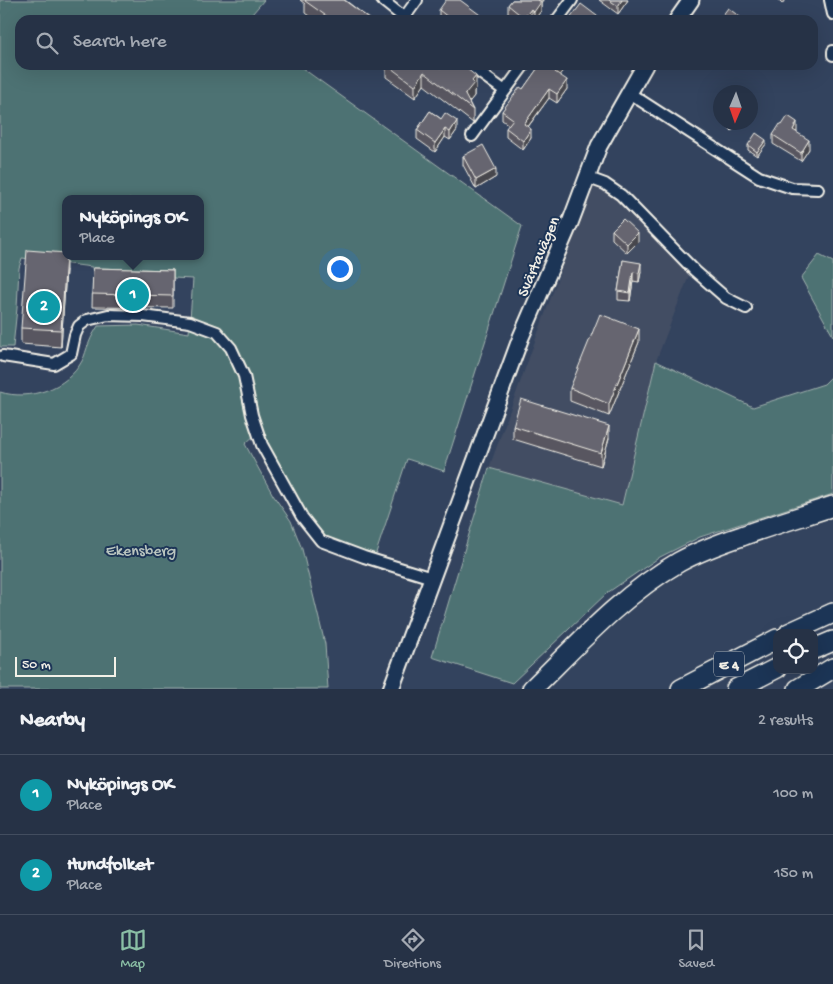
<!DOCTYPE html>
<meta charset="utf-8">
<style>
:root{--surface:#263246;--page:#323e51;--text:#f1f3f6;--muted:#a4aab3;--line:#424d5f;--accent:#8abfa5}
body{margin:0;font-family:"Gochi Hand",sans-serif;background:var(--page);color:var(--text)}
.controls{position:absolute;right:15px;bottom:15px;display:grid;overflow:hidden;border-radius:10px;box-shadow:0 5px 20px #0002}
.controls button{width:45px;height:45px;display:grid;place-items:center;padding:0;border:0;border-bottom:1px solid var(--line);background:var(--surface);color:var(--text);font:25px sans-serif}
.compass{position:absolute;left:713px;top:85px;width:45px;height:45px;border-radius:50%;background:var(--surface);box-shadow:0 5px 20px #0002;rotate:182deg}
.scale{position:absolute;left:15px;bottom:12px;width:101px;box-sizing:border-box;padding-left:5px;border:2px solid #f4f1e8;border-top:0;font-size:14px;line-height:18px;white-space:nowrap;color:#f4f1e8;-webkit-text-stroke:4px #1d3557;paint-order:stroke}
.you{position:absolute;left:339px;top:268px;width:18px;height:18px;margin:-12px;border:4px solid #fff;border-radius:50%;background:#1a73e8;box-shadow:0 0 0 8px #1a73e833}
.badge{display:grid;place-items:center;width:32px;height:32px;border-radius:50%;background:var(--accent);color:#fff;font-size:16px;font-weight:700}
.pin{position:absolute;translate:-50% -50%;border:2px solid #fff;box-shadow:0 1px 5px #0006}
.popup{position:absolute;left:62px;top:195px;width:142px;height:65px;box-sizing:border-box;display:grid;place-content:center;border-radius:10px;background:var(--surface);filter:drop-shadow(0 1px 4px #0005);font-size:16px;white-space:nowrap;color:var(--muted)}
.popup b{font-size:19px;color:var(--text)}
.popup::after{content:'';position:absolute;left:50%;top:100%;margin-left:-10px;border:10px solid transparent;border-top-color:var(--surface)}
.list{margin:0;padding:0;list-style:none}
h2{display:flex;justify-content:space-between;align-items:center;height:65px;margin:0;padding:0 20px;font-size:21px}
h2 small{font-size:16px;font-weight:400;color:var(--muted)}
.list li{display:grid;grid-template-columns:32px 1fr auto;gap:15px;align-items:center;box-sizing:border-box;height:80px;padding:0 20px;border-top:1px solid var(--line)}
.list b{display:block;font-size:19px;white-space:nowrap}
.list p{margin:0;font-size:16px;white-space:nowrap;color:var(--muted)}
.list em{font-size:16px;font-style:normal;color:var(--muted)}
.icon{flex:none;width:28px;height:28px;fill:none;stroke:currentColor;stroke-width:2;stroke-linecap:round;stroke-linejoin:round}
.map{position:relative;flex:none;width:833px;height:689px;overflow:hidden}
.search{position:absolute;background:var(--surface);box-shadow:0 5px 20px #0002;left:15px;right:15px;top:15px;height:55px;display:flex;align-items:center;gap:12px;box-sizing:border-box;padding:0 18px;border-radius:15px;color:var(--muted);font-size:19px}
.sheet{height:225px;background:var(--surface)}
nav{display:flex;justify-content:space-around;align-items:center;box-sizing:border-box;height:70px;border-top:1px solid var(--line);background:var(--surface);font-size:14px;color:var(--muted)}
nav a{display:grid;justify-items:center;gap:2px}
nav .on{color:var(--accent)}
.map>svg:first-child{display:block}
.built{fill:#424d63}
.green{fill:#4e7273;stroke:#a1b2ae;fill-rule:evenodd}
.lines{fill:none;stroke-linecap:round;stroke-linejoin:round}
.minor-casing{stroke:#f4f1e8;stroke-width:14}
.secondary-casing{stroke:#f4f1e8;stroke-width:19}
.motorway-casing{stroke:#f4f1e8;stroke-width:22}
.minor{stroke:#1d3557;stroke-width:10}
.secondary{stroke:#1d3557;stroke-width:15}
.motorway{stroke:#1d3557;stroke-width:19}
.wall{fill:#585760;stroke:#f4f1e8}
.shaded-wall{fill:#47474e;stroke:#f4f1e8}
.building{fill:#666570;stroke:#f4f1e8}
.labels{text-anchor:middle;stroke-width:4;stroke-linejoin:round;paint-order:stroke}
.shield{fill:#1d3557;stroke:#b4b9bc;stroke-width:1}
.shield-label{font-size:15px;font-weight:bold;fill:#f4f1e8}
.street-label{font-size:16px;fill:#f4f1e8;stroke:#1d3557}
.park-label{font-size:16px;fill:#bac5bf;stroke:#1d3557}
</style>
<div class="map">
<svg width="833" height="689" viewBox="0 0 833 689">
<rect width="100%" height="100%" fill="#33435e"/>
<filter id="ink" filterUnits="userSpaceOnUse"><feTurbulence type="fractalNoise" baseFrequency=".02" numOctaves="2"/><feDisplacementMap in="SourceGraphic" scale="10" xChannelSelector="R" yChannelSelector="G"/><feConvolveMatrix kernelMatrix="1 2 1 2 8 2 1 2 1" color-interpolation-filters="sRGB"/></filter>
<g filter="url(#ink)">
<path class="built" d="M 592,184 L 617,197 L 690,273 L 656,361 L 622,505 L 489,468 Z"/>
<path class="green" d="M 0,0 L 264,0 L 247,20 L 20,20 L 20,65 L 298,65 L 522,226 L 444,471 L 407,459 L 374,559 L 321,541 L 257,433 L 245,444 L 273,495 L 291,521 L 302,549 L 325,644 L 328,689 L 0,689 L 0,392 C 29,401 67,389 82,361 C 85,356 86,349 89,343 C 91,337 95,331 98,326 L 138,325 L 189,333 L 193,279 L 93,274 L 92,267 L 22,258 L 19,268 L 17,308 L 13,347 L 0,347 ZM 66,199 L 200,199 L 200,256 L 66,256 Z
M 819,255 L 833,262 L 833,336 L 801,278 Z
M 656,361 L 753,407 L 824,384 L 833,375 L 833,494 L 700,537 L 660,557 L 607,593 L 512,683 L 432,657 L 489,468 L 622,505 Z"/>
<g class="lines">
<g class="minor-casing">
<path id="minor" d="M 382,0 L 407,20
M 830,0 L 833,14
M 404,18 L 417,0
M 557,20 L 572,0
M 833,55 L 833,51
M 469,65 L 505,91
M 629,93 L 759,177 L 792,188 L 818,189
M 472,136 L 524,65
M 586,177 L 605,184 L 621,195 L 695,271 L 726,298 L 746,308
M 3,356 L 54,364 L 71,354 L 75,335 L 79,326 L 87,320 L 108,315 L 143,316 L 190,322 L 217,332 L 231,348 L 244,376 L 252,415 L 262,445 L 302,517 L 321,541 L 364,557 L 432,578"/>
</g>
<g class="secondary-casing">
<path id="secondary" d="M 677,20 L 691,0
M 391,689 L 521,337 L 570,223 L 599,146 L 645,65"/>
</g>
<g class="motorway-casing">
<path id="motorway" d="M 789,633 L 833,613
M 814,649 L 833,641
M 532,689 C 578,644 622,595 679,562 C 699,551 721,543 742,536 C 772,525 803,516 833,506
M 681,689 L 777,639
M 736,689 L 777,668
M 798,689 L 833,668"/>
</g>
<use href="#minor" class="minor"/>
<use href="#secondary" class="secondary"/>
<use href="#motorway" class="motorway"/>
</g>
<path class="wall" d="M 300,0 L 345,0 L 371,20 L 314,20 L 305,13 L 305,4 Z
M 512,0 L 543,0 L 541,4 L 541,11 L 534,20 L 531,17 L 529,20 L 516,20 L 508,14 L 508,5 Z
M 599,0 L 628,0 L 618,14 Z
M 778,0 L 785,0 L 782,4 Z
M 439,10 L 487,20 L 442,20 L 439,17 Z
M 386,65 L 437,65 L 476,89 L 474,91 L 474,96 L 469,102 L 473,110 L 473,123 L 424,85 L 415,98 L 386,77 Z
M 540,65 L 567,65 L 559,75 L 567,89 L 557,103 L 549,98 L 528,127 L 531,138 L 523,150 L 506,137 L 506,128 L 509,125 L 502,120 L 502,111 L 523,89 Z
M 430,111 L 457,130 L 450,140 L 445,137 L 435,152 L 417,139 L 417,130 Z
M 722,122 L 739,122 L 732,131 Z
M 782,125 L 797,131 L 796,133 L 809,149 L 801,161 L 773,144 L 773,135 Z
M 766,144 L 757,156 L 748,150 L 748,145 Z
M 463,156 L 496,177 L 476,189 L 463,165 Z
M 612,230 L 638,242 L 627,253 L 612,239 Z
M 623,260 L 641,272 L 639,282 L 633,281 L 630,301 L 618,300 L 618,291 Z
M 93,268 L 173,270 L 173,308 L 92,307 Z
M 66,270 L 61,347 L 21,344 L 21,328 Z
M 639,342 L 609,416 L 570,401 L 570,388 Z
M 513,426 L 609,438 L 601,466 L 513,439 Z"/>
<path class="shaded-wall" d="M 538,0 L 543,0 L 541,4 L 541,11 L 534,20 L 534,12 Z
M 622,0 L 628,0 L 618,14 L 618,6 Z
M 531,9 L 531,17 L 529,20 L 524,20 L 524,18 Z
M 560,65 L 567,65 L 555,81 L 555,72 Z
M 424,72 L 424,85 L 415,98 L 415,86 Z
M 476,76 L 476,89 L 474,91 L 474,96 L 467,105 L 465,104 L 465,94 L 472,81 Z
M 567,80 L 567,89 L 557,103 L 557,94 Z
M 549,89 L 549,98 L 524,132 L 524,124 Z
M 457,121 L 457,130 L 450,140 L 450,132 Z
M 732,122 L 739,122 L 732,131 Z
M 797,122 L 797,131 L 793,139 L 793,130 Z
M 445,129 L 445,137 L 435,152 L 435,143 Z
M 531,129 L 531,138 L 523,150 L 523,141 Z
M 766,140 L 766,144 L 757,156 L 757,152 Z
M 809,140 L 809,149 L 801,161 L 801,153 Z
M 496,169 L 496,177 L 476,189 L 476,180 Z
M 638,233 L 638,242 L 627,253 L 627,244 Z
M 66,256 L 66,270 L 61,347 L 61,330 Z
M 641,263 L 641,272 L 639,282 L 639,273 Z
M 633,272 L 633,281 L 630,301 L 630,293 Z
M 639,329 L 639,342 L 609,416 L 609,404 Z
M 609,426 L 609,438 L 601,466 L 601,453 Z"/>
<path class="building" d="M 306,0 L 344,0 L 371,20 L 332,20 L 305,1 Z
M 446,0 L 460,0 L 487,20 L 447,20 L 449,18 L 439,10 Z
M 512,0 L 538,0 L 541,2 L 534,12 L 531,9 L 524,18 L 508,5 Z
M 609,0 L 622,0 L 618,6 Z
M 581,4 L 601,19 L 600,20 L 569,20 Z
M 728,8 L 744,20 L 719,20 Z
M 387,65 L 437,65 L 441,68 L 443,65 L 455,65 L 458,67 L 459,65 L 462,65 L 476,76 L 472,81 L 474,83 L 465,94 L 464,93 L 473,110 L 424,72 L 415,86 Z
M 540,65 L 560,65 L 555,72 L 567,80 L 557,94 L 549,89 L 524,124 L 531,129 L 523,141 L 506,128 L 513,119 L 502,111 L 520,87 L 523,89 Z
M 430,111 L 441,119 L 445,113 L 457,121 L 450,132 L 445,129 L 435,143 L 417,130 Z
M 788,116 L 797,122 L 793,130 L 809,140 L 801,153 L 773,135 L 780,124 L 782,125 Z
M 756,133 L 766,140 L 757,152 L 748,145 Z
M 483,145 L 496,169 L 476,180 L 463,156 Z
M 623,219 L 638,233 L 627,244 L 612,230 Z
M 27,250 L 66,253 L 66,256 L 61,330 L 21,328 Z
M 623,260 L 641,263 L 639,273 L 633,272 L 630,293 L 618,291 Z
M 93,268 L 173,270 L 173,296 L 92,294 Z
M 600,314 L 639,329 L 609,404 L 570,388 Z
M 521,399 L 609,426 L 601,453 L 513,426 Z"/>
</g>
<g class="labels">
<rect class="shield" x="714" y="651.5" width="30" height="25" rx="4"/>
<g class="shield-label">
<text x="729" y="669">E 4</text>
</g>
<g class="street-label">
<text transform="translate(537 256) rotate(-67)" y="6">Svärtavägen</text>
</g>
<g class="park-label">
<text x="141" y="555">Ekensberg</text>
</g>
</g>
</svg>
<div class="controls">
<button><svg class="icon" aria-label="locate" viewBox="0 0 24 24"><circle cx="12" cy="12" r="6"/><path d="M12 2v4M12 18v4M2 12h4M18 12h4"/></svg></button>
</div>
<svg class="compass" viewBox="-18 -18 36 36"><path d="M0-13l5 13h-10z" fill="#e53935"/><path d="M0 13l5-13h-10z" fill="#a4aab3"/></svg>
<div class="scale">50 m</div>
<div class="you"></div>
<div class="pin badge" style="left:133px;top:295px;background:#0f9aa8">1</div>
<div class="popup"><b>Nyköpings OK</b>Place</div>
<div class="pin badge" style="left:44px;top:307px;background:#0f9aa8">2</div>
<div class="search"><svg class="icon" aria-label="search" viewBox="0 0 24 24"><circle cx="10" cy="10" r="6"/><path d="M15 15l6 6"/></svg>Search here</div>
</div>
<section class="sheet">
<h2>Nearby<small>2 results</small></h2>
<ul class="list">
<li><span class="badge" style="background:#0f9aa8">1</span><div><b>Nyköpings OK</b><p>Place</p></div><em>100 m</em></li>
<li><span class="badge" style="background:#0f9aa8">2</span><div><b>Hundfolket</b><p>Place</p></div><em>150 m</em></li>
</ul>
</section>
<nav>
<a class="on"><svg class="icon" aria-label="map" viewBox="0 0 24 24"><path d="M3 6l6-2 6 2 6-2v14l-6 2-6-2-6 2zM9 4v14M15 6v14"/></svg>Map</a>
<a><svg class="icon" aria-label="directions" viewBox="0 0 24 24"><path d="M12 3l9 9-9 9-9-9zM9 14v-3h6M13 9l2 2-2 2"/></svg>Directions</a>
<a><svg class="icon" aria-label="saved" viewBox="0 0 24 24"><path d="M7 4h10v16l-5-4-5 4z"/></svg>Saved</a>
</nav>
